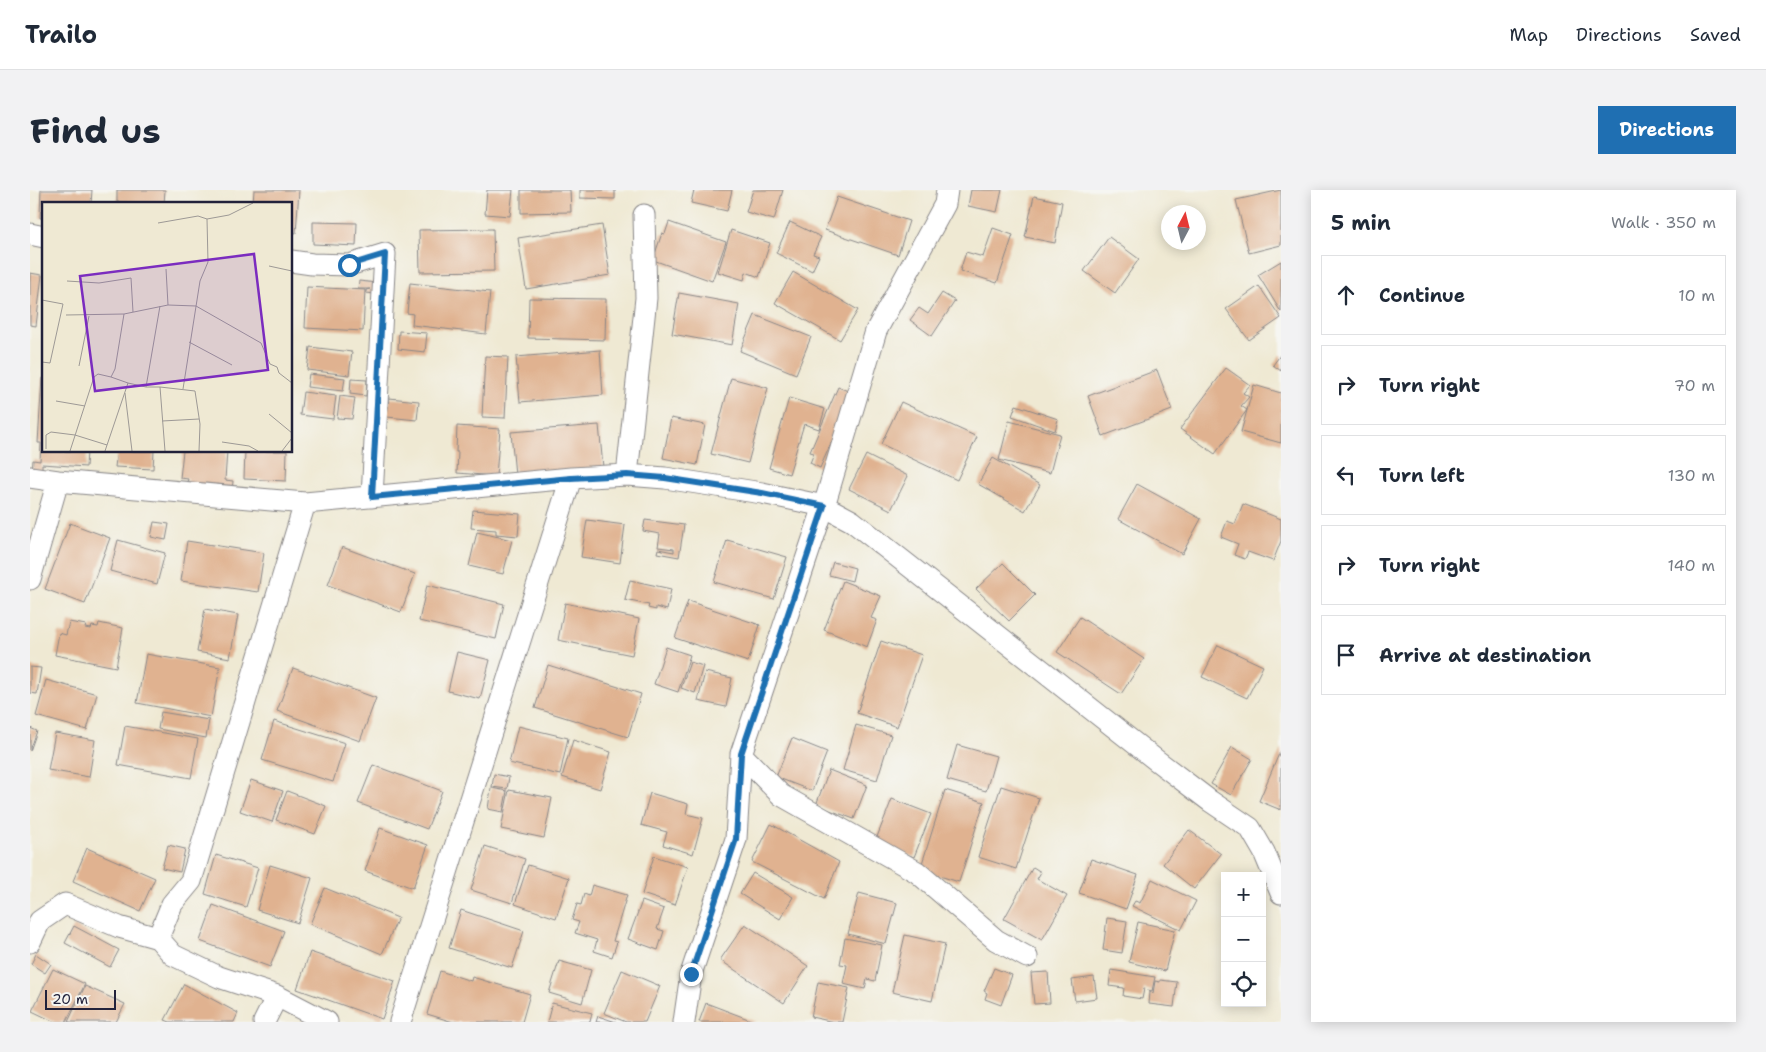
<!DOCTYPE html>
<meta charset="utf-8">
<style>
:root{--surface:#fff;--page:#f2f2f3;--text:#1f2937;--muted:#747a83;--line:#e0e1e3;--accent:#1f6fb2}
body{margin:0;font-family:"Shantell Sans",sans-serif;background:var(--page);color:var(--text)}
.controls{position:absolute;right:15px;bottom:15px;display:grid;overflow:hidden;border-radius:0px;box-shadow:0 2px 12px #0003}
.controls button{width:45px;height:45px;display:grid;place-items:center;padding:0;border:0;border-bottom:1px solid var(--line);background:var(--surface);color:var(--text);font:25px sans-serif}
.compass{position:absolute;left:1131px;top:15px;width:45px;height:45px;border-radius:50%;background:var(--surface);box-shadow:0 2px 12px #0003;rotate:7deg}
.scale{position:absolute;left:15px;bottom:12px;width:71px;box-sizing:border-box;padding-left:5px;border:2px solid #22223b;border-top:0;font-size:14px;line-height:18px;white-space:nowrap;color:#22223b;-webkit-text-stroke:4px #f6f6f2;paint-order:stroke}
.stop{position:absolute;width:15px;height:15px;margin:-11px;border:4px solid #1f6fb2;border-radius:50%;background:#fff}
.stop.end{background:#1f6fb2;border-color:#fff;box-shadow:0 1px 5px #0008}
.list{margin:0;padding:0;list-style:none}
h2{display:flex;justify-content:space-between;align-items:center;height:65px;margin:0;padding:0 20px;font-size:21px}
h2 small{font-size:16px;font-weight:400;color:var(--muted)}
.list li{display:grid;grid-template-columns:32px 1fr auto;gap:15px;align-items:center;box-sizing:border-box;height:80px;margin:0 10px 10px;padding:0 10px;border:1px solid var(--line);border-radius:0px}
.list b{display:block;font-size:19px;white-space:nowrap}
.list em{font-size:16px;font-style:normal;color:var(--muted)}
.icon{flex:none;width:28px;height:28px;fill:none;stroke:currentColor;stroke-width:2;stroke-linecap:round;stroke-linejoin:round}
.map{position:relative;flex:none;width:1251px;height:832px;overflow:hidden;border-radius:0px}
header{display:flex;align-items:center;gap:30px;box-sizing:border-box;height:70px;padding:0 25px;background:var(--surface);border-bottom:1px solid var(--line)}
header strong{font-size:24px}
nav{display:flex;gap:28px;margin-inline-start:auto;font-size:18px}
.intro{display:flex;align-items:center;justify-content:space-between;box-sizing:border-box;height:120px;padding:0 30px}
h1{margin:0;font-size:35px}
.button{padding:12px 22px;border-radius:0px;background:var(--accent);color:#fff;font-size:18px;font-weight:700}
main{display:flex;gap:30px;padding:0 30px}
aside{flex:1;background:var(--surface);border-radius:0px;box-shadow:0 2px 12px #0003}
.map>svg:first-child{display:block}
.building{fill:#e0b290}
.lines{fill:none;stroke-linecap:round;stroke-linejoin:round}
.minor-casing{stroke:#888687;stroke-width:23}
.minor{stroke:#fff;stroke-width:21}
.route{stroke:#1f6fb2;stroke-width:6}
.inset-road{fill:none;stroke:#9d9996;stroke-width:1}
.view{fill:#7b2cbf;fill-opacity:0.15;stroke:#7b2cbf;stroke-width:2.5}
.inset-edge{fill:none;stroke:#22223b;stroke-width:2.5}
</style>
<header>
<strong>Trailo</strong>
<nav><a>Map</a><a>Directions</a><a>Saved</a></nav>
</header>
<div class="intro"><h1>Find us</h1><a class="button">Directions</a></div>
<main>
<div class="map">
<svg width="1251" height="832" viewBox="0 0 1251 832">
<rect width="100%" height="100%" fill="#f6f6f2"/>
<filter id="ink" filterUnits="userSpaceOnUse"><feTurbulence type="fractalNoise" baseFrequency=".02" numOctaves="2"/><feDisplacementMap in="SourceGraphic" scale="10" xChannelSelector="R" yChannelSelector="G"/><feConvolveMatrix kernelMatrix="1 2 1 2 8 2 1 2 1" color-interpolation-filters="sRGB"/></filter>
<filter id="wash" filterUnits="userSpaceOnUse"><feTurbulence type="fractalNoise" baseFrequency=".0096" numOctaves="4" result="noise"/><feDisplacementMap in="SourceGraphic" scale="20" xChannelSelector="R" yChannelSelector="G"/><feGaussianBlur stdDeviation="1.12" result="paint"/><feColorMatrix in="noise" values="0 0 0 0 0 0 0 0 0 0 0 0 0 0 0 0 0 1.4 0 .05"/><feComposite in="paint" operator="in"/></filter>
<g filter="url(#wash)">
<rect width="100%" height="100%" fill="#efe9d3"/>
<g id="blocks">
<path class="building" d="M 11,0 L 62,0 L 61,14 L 14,14 L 14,28 L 10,28 Z
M 87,0 L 135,0 L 134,14 L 87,12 Z
M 224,0 L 269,0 L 266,43 L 261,42 L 261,14 L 223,14 Z
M 457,0 L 483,0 L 480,26 L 455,24 Z
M 491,0 L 540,0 L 541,22 L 491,23 Z
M 550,0 L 585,0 L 585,9 L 550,8 Z
M 664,0 L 702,0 L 697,21 L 661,13 Z
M 723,0 L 753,0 L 744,30 L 716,22 Z
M 941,0 L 972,0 L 967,22 L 938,16 Z
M 1251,0 L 1251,55 L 1219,63 L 1206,10 Z
M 1004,6 L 1032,12 L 1025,53 L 995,47 Z
M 807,7 L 879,31 L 868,65 L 795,40 Z
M 283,32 L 327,33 L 326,56 L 283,54 Z
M 639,32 L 696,52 L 682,91 L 623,70 L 632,43 L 635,44 Z
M 760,32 L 791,47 L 783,64 L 789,66 L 782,81 L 746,63 Z
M 572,35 L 580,85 L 496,99 L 488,48 Z
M 963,38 L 983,45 L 967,93 L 930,81 L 936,62 L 953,67 Z
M 463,39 L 464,81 L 390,82 L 389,40 Z
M 701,40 L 740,53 L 729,87 L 716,82 L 714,90 L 688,82 Z
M 1079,47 L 1109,69 L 1085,103 L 1054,81 Z
M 1251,71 L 1251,122 L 1228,85 Z
M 763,82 L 828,120 L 810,150 L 745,113 Z
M 0,83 L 12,85 L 6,136 L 0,135 Z
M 329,91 L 347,93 L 346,104 L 336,103 L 336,100 L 340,99 L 328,99 Z
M 380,93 L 460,102 L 456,144 L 382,135 L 383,124 L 377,123 Z
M 1229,96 L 1251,128 L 1219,150 L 1196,119 Z
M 277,97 L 335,100 L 333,141 L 275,138 Z
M 649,103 L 709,114 L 702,155 L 642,144 Z
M 912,103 L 925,111 L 902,146 L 880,130 L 889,118 L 898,124 Z
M 499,108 L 576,109 L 575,150 L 498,148 Z
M 725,125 L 781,147 L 766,184 L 710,161 Z
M 369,141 L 397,143 L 395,162 L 368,159 Z
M 280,157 L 322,162 L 319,185 L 277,180 Z
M 570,160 L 573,205 L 490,212 L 486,167 Z
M 1251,164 L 1251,181 L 1243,175 Z
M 455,166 L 478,167 L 475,228 L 452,227 Z
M 1196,178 L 1220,195 L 1213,203 L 1219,207 L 1211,216 L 1217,220 L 1185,264 L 1150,239 Z
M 1127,180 L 1142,220 L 1073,246 L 1058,206 Z
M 279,184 L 315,188 L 313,201 L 277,197 Z
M 12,188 L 14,188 L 14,261 L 57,261 L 56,277 L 12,274 L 12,286 L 2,285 L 3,270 L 10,271 L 11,253 L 8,253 Z
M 701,188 L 738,198 L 718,273 L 681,264 Z
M 321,189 L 337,190 L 336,206 L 320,204 Z
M 1224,195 L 1251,203 L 1251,253 L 1211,242 Z
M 808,197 L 823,203 L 790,278 L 780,273 L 784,263 L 780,262 Z
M 273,202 L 306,206 L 303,229 L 270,225 Z
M 310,206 L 325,208 L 322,229 L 307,228 Z
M 359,208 L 389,211 L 387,230 L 357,227 Z
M 759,208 L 795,219 L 789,239 L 774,234 L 759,284 L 739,278 Z
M 871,212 L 947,247 L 927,290 L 851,254 Z
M 986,215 L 1028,229 L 1025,241 L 982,226 Z
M 641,228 L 675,235 L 667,275 L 633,268 Z
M 979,231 L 1030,244 L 1020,283 L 969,270 Z
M 569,235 L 573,277 L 485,285 L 481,242 Z
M 427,236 L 470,239 L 466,286 L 427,283 L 428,262 L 426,262 Z
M 87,261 L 124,261 L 123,279 L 85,277 Z
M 153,261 L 197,261 L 195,290 L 203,291 L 202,302 L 157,293 L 158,289 L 150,288 Z
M 215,261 L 257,261 L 256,291 L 214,289 Z
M 836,265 L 878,286 L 861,320 L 819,299 Z
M 963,268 L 1010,295 L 995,321 L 948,294 Z
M 1107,294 L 1171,329 L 1152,364 L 1088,329 Z
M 1213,314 L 1251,329 L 1251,351 L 1243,371 L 1218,362 L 1215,369 L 1204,365 L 1208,354 L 1191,347 L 1197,331 L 1205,334 Z
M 443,320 L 490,324 L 488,346 L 466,344 L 466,340 L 441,338 Z
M 557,330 L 595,335 L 590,373 L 551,367 Z
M 615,330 L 654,335 L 649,367 L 627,363 L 628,359 L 644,362 L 644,359 L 628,357 L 630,344 L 613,341 Z
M 124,332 L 139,334 L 136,350 L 121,347 Z
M 40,333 L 80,348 L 55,414 L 15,399 Z
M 447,342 L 482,350 L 473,384 L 439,376 Z
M 88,350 L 135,363 L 127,394 L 80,381 Z
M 697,350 L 757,367 L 744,409 L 684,392 Z
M 157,351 L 234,363 L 228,402 L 151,391 Z
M 312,357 L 385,384 L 371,422 L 298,395 Z
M 803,372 L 825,378 L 822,391 L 799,385 Z
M 973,373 L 1005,405 L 979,431 L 946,399 Z
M 600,390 L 641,399 L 637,420 L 626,417 L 626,420 L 618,418 L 619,415 L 595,410 Z
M 813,391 L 851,406 L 841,428 L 847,430 L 837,457 L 794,440 Z
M 397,395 L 474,414 L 466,449 L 389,431 Z
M 658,411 L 730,435 L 718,472 L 645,448 Z
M 535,413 L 609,429 L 602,465 L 528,450 Z
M 175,419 L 208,425 L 200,468 L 167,462 Z
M 1050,427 L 1114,469 L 1091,504 L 1027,462 Z
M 39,432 L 56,435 L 55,438 L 61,439 L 62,436 L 68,437 L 69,433 L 93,438 L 86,477 L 25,465 L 29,443 L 36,445 Z
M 851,451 L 892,465 L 867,537 L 827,523 Z
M 1188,455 L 1233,476 L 1217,508 L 1172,487 Z
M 636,457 L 660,465 L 648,502 L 624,494 Z
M 427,462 L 460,470 L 450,509 L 418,501 Z
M 116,464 L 190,477 L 181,527 L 107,513 Z
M 660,472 L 673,476 L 665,503 L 651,498 Z
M 518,475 L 611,504 L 598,547 L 505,518 Z
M 0,477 L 11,478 L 7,504 L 0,503 Z
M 263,478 L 346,508 L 330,551 L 247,521 Z
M 675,482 L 702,488 L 696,517 L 668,511 Z
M 16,490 L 67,504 L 57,540 L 6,526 Z
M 131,522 L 179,530 L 176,548 L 128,539 Z
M 244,531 L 315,553 L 303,592 L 232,570 Z
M 826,535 L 861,545 L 847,590 L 813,580 Z
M 95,536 L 168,549 L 161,588 L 88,575 Z
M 488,536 L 538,548 L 530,585 L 479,573 Z
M 0,538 L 7,541 L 0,561 Z
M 25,543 L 65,550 L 59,587 L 18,580 Z
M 762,548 L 797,562 L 782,601 L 746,587 Z
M 543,550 L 581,562 L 570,599 L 532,587 Z
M 927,555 L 966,566 L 956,601 L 917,590 Z
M 1202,557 L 1222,569 L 1201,605 L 1181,594 Z
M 1251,559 L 1251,620 L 1229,611 Z
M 343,575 L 412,601 L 397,639 L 328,613 Z
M 799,580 L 837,595 L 824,629 L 786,615 Z
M 464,584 L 479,587 L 477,599 L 462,597 Z
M 221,590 L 253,601 L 242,632 L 210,621 Z
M 971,596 L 1009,608 L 986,679 L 948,667 Z
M 461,598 L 477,601 L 473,622 L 458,619 Z
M 479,600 L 522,608 L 514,648 L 471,639 Z
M 915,600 L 954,612 L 929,692 L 890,680 Z
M 257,601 L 296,616 L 285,644 L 246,630 Z
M 620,603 L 658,614 L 656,624 L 673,628 L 663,664 L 633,655 L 637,642 L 611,635 Z
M 862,609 L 901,624 L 884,667 L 845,652 Z
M 741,634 L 809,672 L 794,709 L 722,672 Z
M 350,638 L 398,655 L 383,698 L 335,681 Z
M 1159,640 L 1191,664 L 1164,699 L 1133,674 Z
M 138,655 L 155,659 L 150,682 L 132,678 Z
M 455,656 L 495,669 L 482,713 L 441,700 Z
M 57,658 L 125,688 L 110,721 L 43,691 Z
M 186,665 L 228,678 L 216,717 L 175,704 Z
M 624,666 L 658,677 L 645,715 L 612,704 Z
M 1061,669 L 1108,685 L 1096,719 L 1049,703 Z
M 240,675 L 282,688 L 268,733 L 227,720 Z
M 498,675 L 539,688 L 526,728 L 485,714 Z
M 1003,677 L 1011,682 L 1007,689 L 1037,706 L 1012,750 L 974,729 Z
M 723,683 L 763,707 L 750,729 L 710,704 Z
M 1122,689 L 1166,711 L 1151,740 L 1102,716 L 1105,711 L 1110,713 Z
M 562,695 L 597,705 L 583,751 L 587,752 L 582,767 L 564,761 L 567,750 L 545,743 L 549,732 L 542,730 L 547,714 L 551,715 L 554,704 L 559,706 Z
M 295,698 L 368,728 L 352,764 L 280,734 Z
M 829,703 L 867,713 L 856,754 L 818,744 Z
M 612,711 L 634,719 L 627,739 L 634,741 L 628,760 L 598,749 Z
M 183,715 L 254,741 L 240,777 L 170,751 Z
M 431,720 L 494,741 L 482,778 L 419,758 Z
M 1077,728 L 1097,731 L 1092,763 L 1073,760 Z
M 1108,732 L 1145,740 L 1135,781 L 1099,772 Z
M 715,734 L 778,776 L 754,813 L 690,770 Z
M 44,736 L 89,760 L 80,777 L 35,753 Z
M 875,745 L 915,754 L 902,811 L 862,802 Z
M 815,748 L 852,755 L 845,791 L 837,789 L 835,799 L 813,794 L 817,775 L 810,774 Z
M 280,762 L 365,791 L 352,829 L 267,799 Z
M 6,764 L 21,774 L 15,783 L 1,774 Z
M 529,771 L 561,780 L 552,813 L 519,803 Z
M 964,778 L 982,785 L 971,815 L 955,809 L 957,803 L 954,801 Z
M 23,779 L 55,794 L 36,832 L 25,832 L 2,821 Z
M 592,780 L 630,796 L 615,832 L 596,832 L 574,823 Z
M 1081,780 L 1125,787 L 1122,801 L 1114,799 L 1112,809 L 1093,806 L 1094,798 L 1079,796 Z
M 410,781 L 441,791 L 442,787 L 500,804 L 492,832 L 423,832 L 397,824 Z
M 1018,782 L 1020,813 L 1004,814 L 1001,783 Z
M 1064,787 L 1067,808 L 1045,811 L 1042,790 Z
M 1130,790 L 1147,792 L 1144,817 L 1119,814 L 1120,802 L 1123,803 L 1125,791 L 1130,792 Z
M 788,792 L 819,798 L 812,832 L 804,832 L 781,827 Z
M 154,794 L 208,823 L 204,832 L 140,832 L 135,830 Z
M 55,796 L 95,814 L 86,832 L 38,832 Z
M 522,813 L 562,823 L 560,832 L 517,832 Z
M 676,813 L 726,832 L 669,832 Z
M 568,826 L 586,832 L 566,832 Z"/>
</g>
</g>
<g filter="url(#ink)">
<use href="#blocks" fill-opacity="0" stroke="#888687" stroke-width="1"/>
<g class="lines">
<g class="minor-casing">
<path id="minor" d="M 0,44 L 14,47
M 261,71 L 282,74 L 319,75 L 355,64 L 342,307
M 597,285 L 616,108 L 614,25
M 0,287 L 28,291 L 275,313 L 541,288 L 597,285 L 635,288 L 732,303 L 794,316 L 822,331 L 1126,570 L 1180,611 L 1220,638 L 1234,662 L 1251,703
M 0,389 L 28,291
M 711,564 L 751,605 L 887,682 L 966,750 L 997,767
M 128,748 L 143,765 L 189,787 L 247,806 L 234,832
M 0,752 L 10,731 L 35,714 L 89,737 L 128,748 L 142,714 L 161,691 L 275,313
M 247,806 L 297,832
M 370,832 L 541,288
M 654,832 L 661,784 L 706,649 L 711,564 L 794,316 L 846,141 L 915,14 L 917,0"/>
</g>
<use href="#minor" class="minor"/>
</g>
</g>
<g class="lines" filter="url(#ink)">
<path class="route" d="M 319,75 L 355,64 L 342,307 L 541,288 L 597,285 L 635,288 L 732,303 L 794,316 L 711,564 L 706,649 L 661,784"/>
</g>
<g transform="translate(12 12)">
<rect width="250" height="250" fill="#efe9d3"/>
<path class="inset-road" d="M 116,21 L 156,14 L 165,17 L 187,13 L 211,1M 227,64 L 250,69M 124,67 L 126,103M 25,79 L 57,81 L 89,76 L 91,110M 0,98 L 21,102 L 8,161 L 0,160M 24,113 L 82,112 L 126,103 L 154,104 L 219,141 L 228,162 L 235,165 L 237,171 L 250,181M 147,140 L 190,163M 37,164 L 47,114M 86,181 L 104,185 L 118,104M 104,185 L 118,185 L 123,249M 118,185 L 153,189 L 158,222 L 157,249M 141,187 L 158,79 L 166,60 L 165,17M 83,191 L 90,249M 14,199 L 43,204M 227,212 L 250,231M 120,219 L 157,217M 180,240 L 207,244 L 216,249M 4,247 L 4,233 L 9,230 L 33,233 L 65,243M 28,249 L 52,175 L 56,172 L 69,175 L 73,167 L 82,112M 63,249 L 86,181 L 69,175M 240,249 L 250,236"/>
<path class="view" d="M 212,52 L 226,168 L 53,189 L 38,74 Z"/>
<rect width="250" height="250" class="inset-edge"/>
</g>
</svg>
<div class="controls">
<button>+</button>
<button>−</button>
<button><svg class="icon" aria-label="locate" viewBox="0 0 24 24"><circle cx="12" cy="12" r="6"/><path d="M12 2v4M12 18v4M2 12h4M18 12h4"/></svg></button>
</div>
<svg class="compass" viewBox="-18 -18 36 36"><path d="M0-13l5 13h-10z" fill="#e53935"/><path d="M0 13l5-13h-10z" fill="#747a83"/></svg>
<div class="scale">20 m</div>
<div class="stop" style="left:319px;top:75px"></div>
<div class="stop end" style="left:661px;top:784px"></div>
</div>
<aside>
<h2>5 min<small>Walk · 350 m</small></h2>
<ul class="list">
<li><svg class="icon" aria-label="ahead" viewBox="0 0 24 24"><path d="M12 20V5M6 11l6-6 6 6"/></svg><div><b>Continue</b></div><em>10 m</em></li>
<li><svg class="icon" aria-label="right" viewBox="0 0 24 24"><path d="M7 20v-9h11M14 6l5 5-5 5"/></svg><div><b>Turn right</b></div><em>70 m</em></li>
<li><svg class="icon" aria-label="left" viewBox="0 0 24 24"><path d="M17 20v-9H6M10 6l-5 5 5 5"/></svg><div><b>Turn left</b></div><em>130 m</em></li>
<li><svg class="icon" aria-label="right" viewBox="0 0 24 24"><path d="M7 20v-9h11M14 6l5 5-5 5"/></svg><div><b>Turn right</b></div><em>140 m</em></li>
<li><svg class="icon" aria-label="arrive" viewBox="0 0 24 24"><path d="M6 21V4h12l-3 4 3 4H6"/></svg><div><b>Arrive at destination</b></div></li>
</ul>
</aside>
</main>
